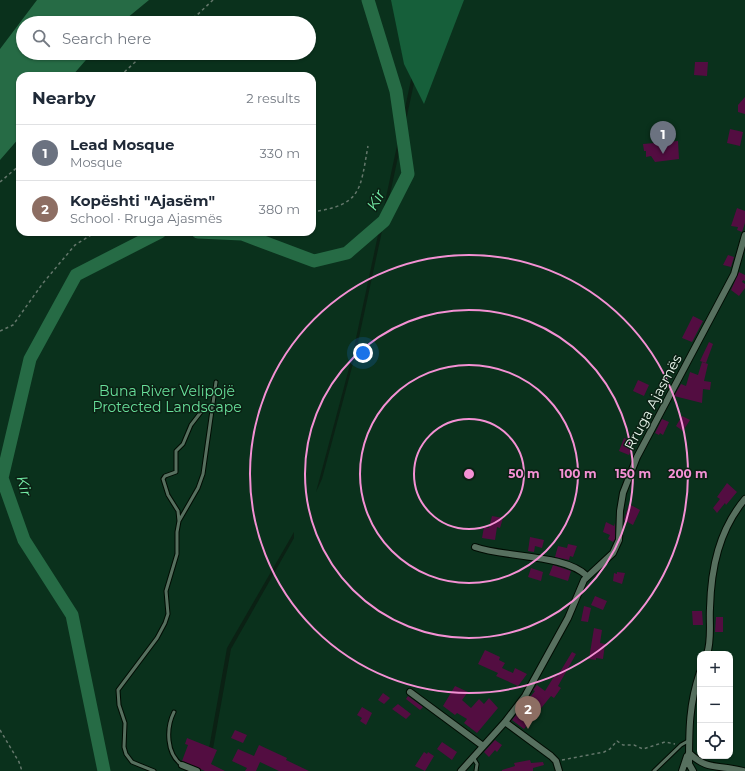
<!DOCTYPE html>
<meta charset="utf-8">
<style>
:root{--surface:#fff;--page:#f2f2f3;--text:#1f2937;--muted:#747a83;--line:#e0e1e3;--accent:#7f587e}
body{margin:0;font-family:Montserrat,sans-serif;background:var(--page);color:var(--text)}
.controls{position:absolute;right:12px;bottom:12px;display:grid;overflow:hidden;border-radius:8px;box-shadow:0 1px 3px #0004}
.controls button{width:36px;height:36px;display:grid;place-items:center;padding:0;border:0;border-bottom:1px solid var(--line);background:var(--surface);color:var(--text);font:20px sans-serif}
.you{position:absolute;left:363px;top:353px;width:14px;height:14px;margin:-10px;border:3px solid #fff;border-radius:50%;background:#1a73e8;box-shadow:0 0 0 6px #1a73e833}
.badge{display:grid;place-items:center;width:26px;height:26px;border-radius:50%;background:var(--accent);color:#fff;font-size:13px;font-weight:700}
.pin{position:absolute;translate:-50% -33px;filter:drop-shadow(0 1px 2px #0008)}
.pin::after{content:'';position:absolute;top:21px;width:14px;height:12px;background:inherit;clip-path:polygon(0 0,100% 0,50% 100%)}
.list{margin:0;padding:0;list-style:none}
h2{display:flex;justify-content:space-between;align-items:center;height:52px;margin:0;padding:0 16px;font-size:17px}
h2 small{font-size:13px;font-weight:400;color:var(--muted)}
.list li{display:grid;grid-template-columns:26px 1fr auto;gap:12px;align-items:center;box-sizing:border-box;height:56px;padding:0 16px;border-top:1px solid var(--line)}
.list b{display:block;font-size:15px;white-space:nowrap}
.list p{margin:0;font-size:13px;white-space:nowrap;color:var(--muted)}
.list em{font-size:13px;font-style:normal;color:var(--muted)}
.icon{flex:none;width:22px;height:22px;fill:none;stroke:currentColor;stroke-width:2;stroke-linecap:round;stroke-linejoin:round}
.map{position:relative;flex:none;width:745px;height:771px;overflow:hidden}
.search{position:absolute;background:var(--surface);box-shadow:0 1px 3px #0004;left:16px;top:16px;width:300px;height:44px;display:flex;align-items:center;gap:10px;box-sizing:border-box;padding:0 14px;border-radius:22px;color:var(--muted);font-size:15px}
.panel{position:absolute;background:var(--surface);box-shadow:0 1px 3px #0004;left:16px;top:72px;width:300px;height:164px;border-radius:12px}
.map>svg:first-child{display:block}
.green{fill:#0a311c;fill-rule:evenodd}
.forest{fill:#165f3a}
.water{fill:#266b45}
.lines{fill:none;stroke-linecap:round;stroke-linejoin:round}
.canal{stroke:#266b45;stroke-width:8}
.river{stroke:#266b45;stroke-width:13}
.building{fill:#530d41}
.lane-casing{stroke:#000b02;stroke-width:5}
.street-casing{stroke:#000b02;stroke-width:8}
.path{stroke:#64776b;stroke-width:1.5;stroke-dasharray:3 3;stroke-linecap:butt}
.lane{stroke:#57705f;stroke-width:3}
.street{stroke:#57705f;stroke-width:6}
.ring{fill:none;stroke:#f491d4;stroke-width:2}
.labels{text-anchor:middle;stroke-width:3;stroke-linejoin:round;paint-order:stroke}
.park-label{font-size:14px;fill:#68e09b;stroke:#0b2114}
.street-label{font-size:14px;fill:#e8f6ec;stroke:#0b2114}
.water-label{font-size:15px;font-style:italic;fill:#74eca6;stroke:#0b2114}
.centre{fill:#f491d4;stroke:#0b2114;stroke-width:2}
.ring-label{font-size:12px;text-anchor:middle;font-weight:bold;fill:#f491d4;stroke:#0b2114;stroke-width:3;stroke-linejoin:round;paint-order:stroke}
</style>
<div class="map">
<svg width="745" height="771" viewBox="0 0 745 771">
<rect width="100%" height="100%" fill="#0b2114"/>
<path class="green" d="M 0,0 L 428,0 L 352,357 L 316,492 L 322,479 L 355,356 L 432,0 L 745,0 L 745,771 L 209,771 L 231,649 L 294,538 L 294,532 L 227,648 L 205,771 L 0,771 ZM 23,23 L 309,23 L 309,53 L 23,53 ZM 20,76 L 312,76 L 312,232 L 20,232 ZM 700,654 L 730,654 L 730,756 L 700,756 Z"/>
<path class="forest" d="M 391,0 L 464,0 L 424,104 L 404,64 Z"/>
<path class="water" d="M 37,0 L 149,0 L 121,23 L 23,23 L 23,53 L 92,53 L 72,76 L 20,76 L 20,137 L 0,160 L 0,49 Z"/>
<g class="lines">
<path class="canal" d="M 0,480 L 2,478"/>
<path class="river" d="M 198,232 L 242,234 L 314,261 L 347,253 L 384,221 L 408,174 L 396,91 L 368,0
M 104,771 L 72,615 L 24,540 L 2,478 L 30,359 L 76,275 L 160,232"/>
</g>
<path class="building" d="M 695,62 L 708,62 L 707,76 L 694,75 Z
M 745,97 L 745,114 L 738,112 L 738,105 Z
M 730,129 L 743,132 L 740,146 L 727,143 Z
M 678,141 L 679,159 L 655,162 L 651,156 L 646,157 L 646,151 L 644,151 L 643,144 Z
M 737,208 L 745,211 L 745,223 L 742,232 L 737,230 L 738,227 L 731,226 Z
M 728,255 L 734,257 L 731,267 L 723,265 Z
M 739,272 L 745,275 L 745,281 L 743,280 L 742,282 L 745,284 L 745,288 L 739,296 L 731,290 Z
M 693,316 L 703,321 L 692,342 L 682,338 Z
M 709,342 L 713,344 L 706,363 L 700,361 Z
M 702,362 L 708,364 L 704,381 L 711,382 L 710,390 L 703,389 L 702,403 L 674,396 L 681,384 L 686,386 L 690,372 L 698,375 Z
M 638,380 L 649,385 L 644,396 L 633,391 Z
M 682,416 L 690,420 L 683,431 L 676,426 Z
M 662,419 L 669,422 L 663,435 L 660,433 L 659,435 L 655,433 Z
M 624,438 L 632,441 L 631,445 L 633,446 L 629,455 L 619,451 Z
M 727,483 L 737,492 L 726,505 L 725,503 L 717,513 L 713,508 L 720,499 L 717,497 Z
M 629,504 L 640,510 L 633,525 L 624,520 Z
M 492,516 L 503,518 L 500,528 L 497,527 L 495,540 L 482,538 L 484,527 L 489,528 Z
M 606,522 L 614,526 L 615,523 L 615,539 L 613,542 L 608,539 L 610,535 L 603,532 Z
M 530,537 L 544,540 L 542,548 L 535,546 L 534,552 L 528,551 Z
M 568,544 L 577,546 L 573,557 L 570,556 L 569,560 L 555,557 L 558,546 L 567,548 Z
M 553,565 L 571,571 L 568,581 L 549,575 Z
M 531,568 L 543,572 L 541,581 L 528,577 Z
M 617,572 L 625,573 L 622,584 L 613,581 L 614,573 L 617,574 Z
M 595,596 L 607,601 L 603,610 L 591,605 Z
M 584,606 L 591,608 L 588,622 L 581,621 Z
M 692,611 L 702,611 L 703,625 L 693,625 Z
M 716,617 L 723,617 L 723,632 L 715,632 Z
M 594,628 L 602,630 L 600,643 L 605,644 L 603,659 L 596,658 L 596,660 L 589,659 Z
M 485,650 L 500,657 L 499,660 L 505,663 L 502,668 L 513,673 L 515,668 L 527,674 L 518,686 L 496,676 L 498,673 L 478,664 Z
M 572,652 L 576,654 L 558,686 L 561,688 L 554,698 L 551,696 L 524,729 L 512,720 L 535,691 L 533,690 L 537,685 L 545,691 L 555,675 L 557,677 Z
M 455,686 L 468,692 L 462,700 L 471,708 L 479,699 L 484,704 L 489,698 L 498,708 L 477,733 L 464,723 L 467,719 L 457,713 L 455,715 L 443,706 Z
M 383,693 L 390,698 L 384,704 L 378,700 Z
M 408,696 L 423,707 L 420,710 L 406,699 Z
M 398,704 L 411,714 L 406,719 L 392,709 Z
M 362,707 L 372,713 L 366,725 L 360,721 L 362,718 L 357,715 Z
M 235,730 L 247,735 L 243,743 L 231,738 Z
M 187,738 L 217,750 L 211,764 L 225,771 L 205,771 L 182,761 L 188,745 L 185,744 Z
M 495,740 L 502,745 L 497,752 L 495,750 L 489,757 L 484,752 Z
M 442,742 L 457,752 L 452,760 L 437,749 Z
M 259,745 L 287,758 L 286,760 L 309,771 L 279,771 L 260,762 L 256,771 L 245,771 L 247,768 L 232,761 L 238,749 L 254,756 Z
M 424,752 L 427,754 L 428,752 L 434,756 L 425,771 L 415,766 Z
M 530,760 L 531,763 L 543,762 L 544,765 L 533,768 L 533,771 L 502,771 L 502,770 L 515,766 L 514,763 Z"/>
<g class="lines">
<g class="lane-casing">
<path id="lane" d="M 179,521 L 178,511 L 168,495 L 163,479 L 165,476 L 176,472 L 176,451 L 183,444 L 191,425 L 201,412
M 174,712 C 166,728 166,754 182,765
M 473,757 L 477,764 L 476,771
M 154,771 L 132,762 L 126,754 L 124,747 L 125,723 L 119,705 L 118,690 L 157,638 L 165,623 L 168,614 L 166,591 L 177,554 L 177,532 L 179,521 L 198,488 L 203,474 L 216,382
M 654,771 L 681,745 L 688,741"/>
</g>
<g class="street-casing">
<path id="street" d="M 475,547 C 506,558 565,554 587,576
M 707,654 C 712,639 709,623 710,608 C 711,568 719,530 745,499
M 410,692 L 483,746
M 505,722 L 551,756 L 556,761 L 559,771
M 689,753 C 708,771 716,764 743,771
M 182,765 L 197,771
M 461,771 L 505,722 L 525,696 L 568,618 L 584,580 L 613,553 L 619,540 L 620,511 L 623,493 L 637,457 L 734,274 L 745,235
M 682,771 L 687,756
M 693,771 L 689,764 C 689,730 689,704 700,672"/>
</g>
<path class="path" d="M 182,23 L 196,16 L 213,0
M 120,76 L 145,53
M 0,182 L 20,165
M 312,212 C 362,205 360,190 368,146
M 0,331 L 13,325 L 43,283 L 75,245 L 96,232
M 0,730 L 19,762 L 22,771
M 562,760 L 604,752 L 610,749 L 617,741 L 623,745 L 634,745 L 643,749 L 665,742 L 675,744"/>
<use href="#lane" class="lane"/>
<use href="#street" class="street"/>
</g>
<g class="ring">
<circle cx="469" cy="474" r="55"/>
<circle cx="469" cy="474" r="109"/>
<circle cx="469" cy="474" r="164"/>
<circle cx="469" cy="474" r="219"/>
</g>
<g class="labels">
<g class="park-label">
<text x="167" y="396">Buna River Velipojë<tspan x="167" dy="16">Protected Landscape</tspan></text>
</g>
<g class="street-label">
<text transform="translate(653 402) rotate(-62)" y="5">Rruga Ajasmës</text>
</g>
<g class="water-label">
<text transform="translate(376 200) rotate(-61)" y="5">Kir</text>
<text transform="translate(24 486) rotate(75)" y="5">Kir</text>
</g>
</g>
<circle cx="469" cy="474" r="6" class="centre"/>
<g class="ring-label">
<text x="524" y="478">50 m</text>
<text x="578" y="478">100 m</text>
<text x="633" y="478">150 m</text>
<text x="688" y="478">200 m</text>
</g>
</svg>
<div class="controls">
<button>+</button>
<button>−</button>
<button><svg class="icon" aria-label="locate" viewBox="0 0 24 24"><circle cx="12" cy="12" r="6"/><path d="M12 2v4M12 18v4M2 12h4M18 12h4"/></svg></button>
</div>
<div class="you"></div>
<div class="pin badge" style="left:663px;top:154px;background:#6b7280">1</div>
<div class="pin badge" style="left:528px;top:729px;background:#8d6e63">2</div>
<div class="search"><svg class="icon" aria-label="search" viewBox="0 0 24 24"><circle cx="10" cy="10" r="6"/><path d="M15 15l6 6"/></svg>Search here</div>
<section class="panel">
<h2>Nearby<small>2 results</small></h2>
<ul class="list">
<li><span class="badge" style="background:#6b7280">1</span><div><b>Lead Mosque</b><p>Mosque</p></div><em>330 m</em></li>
<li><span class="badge" style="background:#8d6e63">2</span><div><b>Kopështi &quot;Ajasëm&quot;</b><p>School · Rruga Ajasmës</p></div><em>380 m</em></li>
</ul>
</section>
</div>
